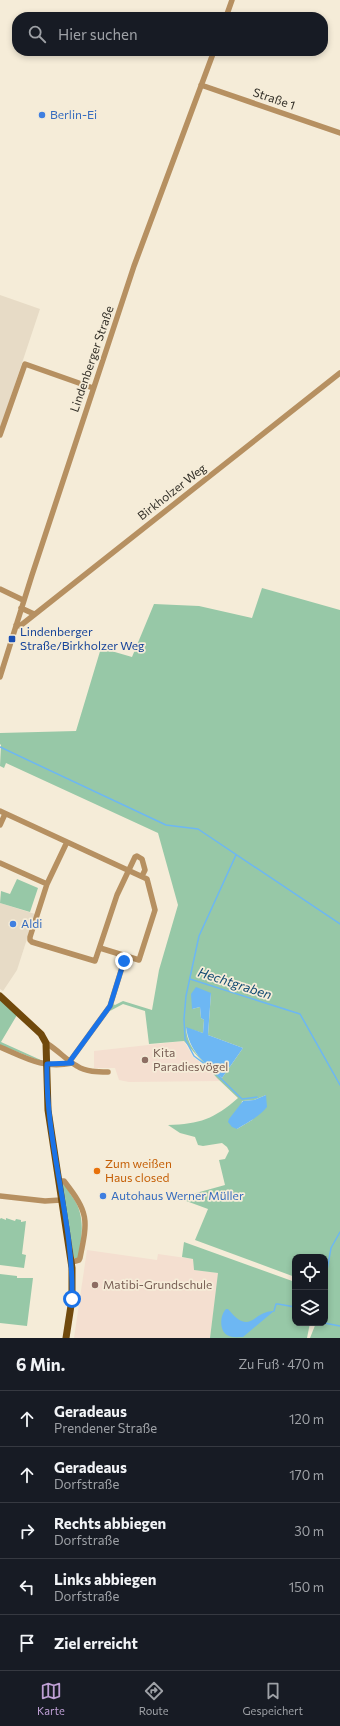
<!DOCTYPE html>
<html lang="de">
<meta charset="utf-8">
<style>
:root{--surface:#171b24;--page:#242831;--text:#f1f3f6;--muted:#9ea1a6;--line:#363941;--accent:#be9fd4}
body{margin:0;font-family:Commissioner,sans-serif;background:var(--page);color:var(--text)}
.controls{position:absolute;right:12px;bottom:12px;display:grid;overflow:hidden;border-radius:8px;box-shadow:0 2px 6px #0003}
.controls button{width:36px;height:36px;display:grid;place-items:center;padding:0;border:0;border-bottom:1px solid var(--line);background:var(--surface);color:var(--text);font:20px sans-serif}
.stop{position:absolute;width:12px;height:12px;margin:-9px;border:3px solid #1a73e8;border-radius:50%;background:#fff}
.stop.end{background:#1a73e8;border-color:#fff;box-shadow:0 1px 4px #0008}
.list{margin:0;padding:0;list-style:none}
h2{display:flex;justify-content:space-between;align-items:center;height:52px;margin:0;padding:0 16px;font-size:17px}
h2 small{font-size:13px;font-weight:400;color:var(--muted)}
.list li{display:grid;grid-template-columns:26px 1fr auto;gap:12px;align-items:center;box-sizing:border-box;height:56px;padding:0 16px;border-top:1px solid var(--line)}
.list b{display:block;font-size:15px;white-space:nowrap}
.list p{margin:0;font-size:13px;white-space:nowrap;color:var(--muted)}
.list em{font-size:13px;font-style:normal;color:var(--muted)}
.icon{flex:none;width:22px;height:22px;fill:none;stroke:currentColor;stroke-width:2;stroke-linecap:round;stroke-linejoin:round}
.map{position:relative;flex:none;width:340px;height:1338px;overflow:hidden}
.search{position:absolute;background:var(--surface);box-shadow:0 2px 6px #0003;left:12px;right:12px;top:12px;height:44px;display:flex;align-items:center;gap:10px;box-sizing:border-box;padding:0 14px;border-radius:16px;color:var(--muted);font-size:15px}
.sheet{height:332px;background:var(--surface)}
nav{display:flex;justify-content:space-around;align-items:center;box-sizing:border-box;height:56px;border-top:1px solid var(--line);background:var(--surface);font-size:11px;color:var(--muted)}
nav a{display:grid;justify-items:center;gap:2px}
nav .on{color:var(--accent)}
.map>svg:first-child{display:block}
.commercial{fill:#e7dbc6}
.education{fill:#f4dfd0}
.green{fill:#97c8a7;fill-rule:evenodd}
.water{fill:#6db7f3}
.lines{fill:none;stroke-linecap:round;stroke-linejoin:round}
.stream{stroke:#6db7f3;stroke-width:1.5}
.minor{stroke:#b69061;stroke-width:5.5}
.major{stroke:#70490c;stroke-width:7}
.route{stroke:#1a73e8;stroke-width:5}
.shop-dot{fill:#3f7fe0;stroke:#f5ecd8;stroke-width:1.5}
.transit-dot{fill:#1a4fb4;stroke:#f5ecd8;stroke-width:1.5}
.education-dot{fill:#8d6e63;stroke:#f5ecd8;stroke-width:1.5}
.food-dot{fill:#e8710a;stroke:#f5ecd8;stroke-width:1.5}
.labels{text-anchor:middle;stroke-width:3.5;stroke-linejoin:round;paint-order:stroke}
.street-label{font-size:12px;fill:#343129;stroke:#f5ecd8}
.shop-label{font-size:12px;fill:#366cbe;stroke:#f5ecd8;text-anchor:start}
.transit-label{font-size:12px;fill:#164399;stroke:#f5ecd8;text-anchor:start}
.education-label{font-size:12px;fill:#785e54;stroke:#f5ecd8;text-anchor:start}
.food-label{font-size:12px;fill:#c56008;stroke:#f5ecd8;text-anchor:start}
.water-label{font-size:13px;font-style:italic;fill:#134b72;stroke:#f5ecd8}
</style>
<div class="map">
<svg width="340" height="1338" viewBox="0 0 340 1338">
<rect width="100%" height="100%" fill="#f5ecd8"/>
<path class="commercial" d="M 0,295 L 40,309 L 0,429 Z
M 0,903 L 35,914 L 17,970 L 3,991 L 0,989 Z"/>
<path class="education" d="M 184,1041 L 193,1057 L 212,1071 L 220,1081 L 129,1082 L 119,1080 L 115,1068 L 94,1068 L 94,1051 Z
M 87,1250 L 157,1260 L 158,1254 L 193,1259 L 194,1270 L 219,1273 L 210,1338 L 74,1338 Z"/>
<path class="green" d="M 262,588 L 340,610 L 340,1338 L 310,1338 L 316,1323 L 325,1323 L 325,1298 L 327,1288 L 325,1288 L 325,1257 L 295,1257 L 295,1277 L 195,1240 L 208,1209 L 178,1198 L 225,1185 L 219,1160 L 225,1159 L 229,1151 L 227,1147 L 222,1143 L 203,1146 L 198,1145 L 195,1137 L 180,1133 L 168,1125 C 200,1124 214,1119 238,1098 L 217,1078 L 184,1041 L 149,1044 L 145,1011 L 123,1004 L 110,1011 L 113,1004 L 115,1005 L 123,1001 L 152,1010 L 159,970 L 178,905 L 158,833 L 6,763 L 4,768 L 0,766 L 1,745 L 0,744 L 0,733 L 76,731 L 101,648 L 132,657 L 154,604 L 199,606 L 252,618 ZM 211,993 L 208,1035 L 243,1048 L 222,1078 C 206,1064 187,1050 186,1028 L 203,1033 L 204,1020 L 201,1018 L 200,1007 L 192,1009 ZM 266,1095 L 252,1120 L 237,1129 L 242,1101 L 254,1100 Z
M 17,879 L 38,888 L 30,912 L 0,903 L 1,891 L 10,894 Z
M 0,999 L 17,1015 L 1,1042 L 43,1061 L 43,1062 L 0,1045 Z
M 62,1183 C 65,1185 69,1191 71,1195 C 86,1214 82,1234 79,1257 L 77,1259 L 74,1258 Z
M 1,1218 L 6,1220 L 6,1218 L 15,1221 L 16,1219 L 21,1220 L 21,1222 L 26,1221 L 22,1254 L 26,1255 L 24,1268 L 0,1265 L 0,1219 Z
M 184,1242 L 295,1282 L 295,1323 L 310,1323 L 307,1338 L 210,1338 L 218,1273 L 194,1270 L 193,1259 L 182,1257 Z
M 0,1274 L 17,1276 L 17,1278 L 33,1278 L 27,1326 L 0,1323 Z"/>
<path class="water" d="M 196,987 L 211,993 L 208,1035 L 243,1048 L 222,1078 C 204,1063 189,1051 186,1027 L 203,1033 L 204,1020 L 201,1018 L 200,1007 L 192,1009 L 191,994 Z
M 266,1095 L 267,1107 C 259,1117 248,1122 237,1129 L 232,1127 L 228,1122 L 229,1119 L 243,1101 L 254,1100 Z
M 226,1309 L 228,1309 C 251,1337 252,1311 274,1311 L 243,1337 C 238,1337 231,1338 227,1335 C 219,1330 220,1315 226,1309 Z"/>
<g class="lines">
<path class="stream" d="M 0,747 L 166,825 L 198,829 L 340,924
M 236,855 L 199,936 L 186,996 L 184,1019 L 185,1039 L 194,1056 L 210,1068 L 242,1099 L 257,1097
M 190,979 L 300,1014 L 340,1085
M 325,1281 L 331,1248 L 340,1232
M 274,1311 L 276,1304 L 278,1304 L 295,1307
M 324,1323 L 340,1326"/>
<path class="minor" d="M 226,17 L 232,0
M 201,85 L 340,133
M 0,435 L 25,364 L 93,388
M 0,589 L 23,600
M 21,608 L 34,614
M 16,625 L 20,626 L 340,373
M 0,677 L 32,575 L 134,266 L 214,51
M 0,811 L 147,879 L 155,910 L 139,960 L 100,948
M 0,825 L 5,814
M 67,842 L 47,884 L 30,937 L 30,940 L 32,942 L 95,961 L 117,895 L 135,857 L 137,856 L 142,859 L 145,870 L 142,876
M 0,863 L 47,884
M 46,1043 C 58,1050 66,1060 77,1066 C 86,1072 98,1072 108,1072
M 0,1047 C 26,1058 43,1069 72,1063
M 70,1061 L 110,1006 L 124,961
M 59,1181 L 64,1181 C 89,1213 88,1219 80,1258 L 79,1260 L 72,1262
M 0,1196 L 45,1201 L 61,1200"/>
<path class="major" d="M 0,996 L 41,1034 L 46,1043 L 48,1110 L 72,1268 L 72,1299 L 66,1338"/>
</g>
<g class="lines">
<path class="route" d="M 72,1299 C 74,1220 45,1144 47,1064 L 72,1063 L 70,1061 L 110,1006 L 124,961"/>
</g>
<g class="shop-dot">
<circle cx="42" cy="115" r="4"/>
<circle cx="13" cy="924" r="4"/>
<circle cx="103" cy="1196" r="4"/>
</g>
<rect class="transit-dot" x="8" y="635" width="8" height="8" rx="2"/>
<g class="education-dot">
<circle cx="145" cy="1060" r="4"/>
<circle cx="95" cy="1285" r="4"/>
</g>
<circle class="food-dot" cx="97" cy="1171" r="4"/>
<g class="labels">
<g class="street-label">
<text transform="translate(274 99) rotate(19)" y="4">Straße 1</text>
<text transform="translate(92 359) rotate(-71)" y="4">Lindenberger Straße</text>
<text transform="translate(172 492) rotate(-38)" y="4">Birkholzer Weg</text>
</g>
<g class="shop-label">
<text x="50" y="119">Berlin-Ei</text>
<text x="21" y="928">Aldi</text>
<text x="111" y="1200">Autohaus Werner Müller</text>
</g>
<g class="transit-label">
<text x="20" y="636">Lindenberger<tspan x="20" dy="14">Straße/Birkholzer Weg</tspan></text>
</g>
<g class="education-label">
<text x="153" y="1057">Kita<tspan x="153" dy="14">Paradiesvögel</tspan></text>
<text x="103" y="1289">Matibi-Grundschule</text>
</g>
<g class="food-label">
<text x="105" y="1168">Zum weißen<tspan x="105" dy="14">Haus closed</tspan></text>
</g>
<g class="water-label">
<text transform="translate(235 983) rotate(18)" y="5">Hechtgraben</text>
</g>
</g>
</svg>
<div class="controls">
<button><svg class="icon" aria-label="locate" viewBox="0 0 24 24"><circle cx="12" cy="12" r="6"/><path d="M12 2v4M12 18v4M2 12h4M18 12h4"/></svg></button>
<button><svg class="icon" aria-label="layers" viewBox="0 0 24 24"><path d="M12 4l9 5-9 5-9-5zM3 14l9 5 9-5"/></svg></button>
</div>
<div class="stop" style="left:72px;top:1299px"></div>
<div class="stop end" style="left:124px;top:961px"></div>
<div class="search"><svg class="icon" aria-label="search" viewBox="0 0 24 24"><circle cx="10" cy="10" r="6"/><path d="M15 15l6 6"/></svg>Hier suchen</div>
</div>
<section class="sheet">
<h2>6 Min.<small>Zu Fuß · 470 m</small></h2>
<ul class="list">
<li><svg class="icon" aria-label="ahead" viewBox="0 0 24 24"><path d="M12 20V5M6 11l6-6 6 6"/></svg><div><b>Geradeaus</b><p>Prendener Straße</p></div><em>120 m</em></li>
<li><svg class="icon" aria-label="ahead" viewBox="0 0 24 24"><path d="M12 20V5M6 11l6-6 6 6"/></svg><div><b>Geradeaus</b><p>Dorfstraße</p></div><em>170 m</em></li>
<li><svg class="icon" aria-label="right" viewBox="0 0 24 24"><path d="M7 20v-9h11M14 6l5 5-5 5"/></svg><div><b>Rechts abbiegen</b><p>Dorfstraße</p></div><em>30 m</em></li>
<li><svg class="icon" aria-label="left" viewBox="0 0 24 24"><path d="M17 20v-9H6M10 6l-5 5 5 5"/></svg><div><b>Links abbiegen</b><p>Dorfstraße</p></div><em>150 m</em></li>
<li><svg class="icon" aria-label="arrive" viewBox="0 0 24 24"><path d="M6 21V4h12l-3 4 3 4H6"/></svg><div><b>Ziel erreicht</b></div></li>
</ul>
</section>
<nav>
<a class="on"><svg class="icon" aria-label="map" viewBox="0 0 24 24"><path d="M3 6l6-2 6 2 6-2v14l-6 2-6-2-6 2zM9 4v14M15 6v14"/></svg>Karte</a>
<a><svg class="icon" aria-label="directions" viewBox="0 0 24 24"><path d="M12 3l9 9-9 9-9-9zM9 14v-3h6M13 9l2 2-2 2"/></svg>Route</a>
<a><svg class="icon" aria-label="saved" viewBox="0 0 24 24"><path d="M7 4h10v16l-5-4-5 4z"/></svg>Gespeichert</a>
</nav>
